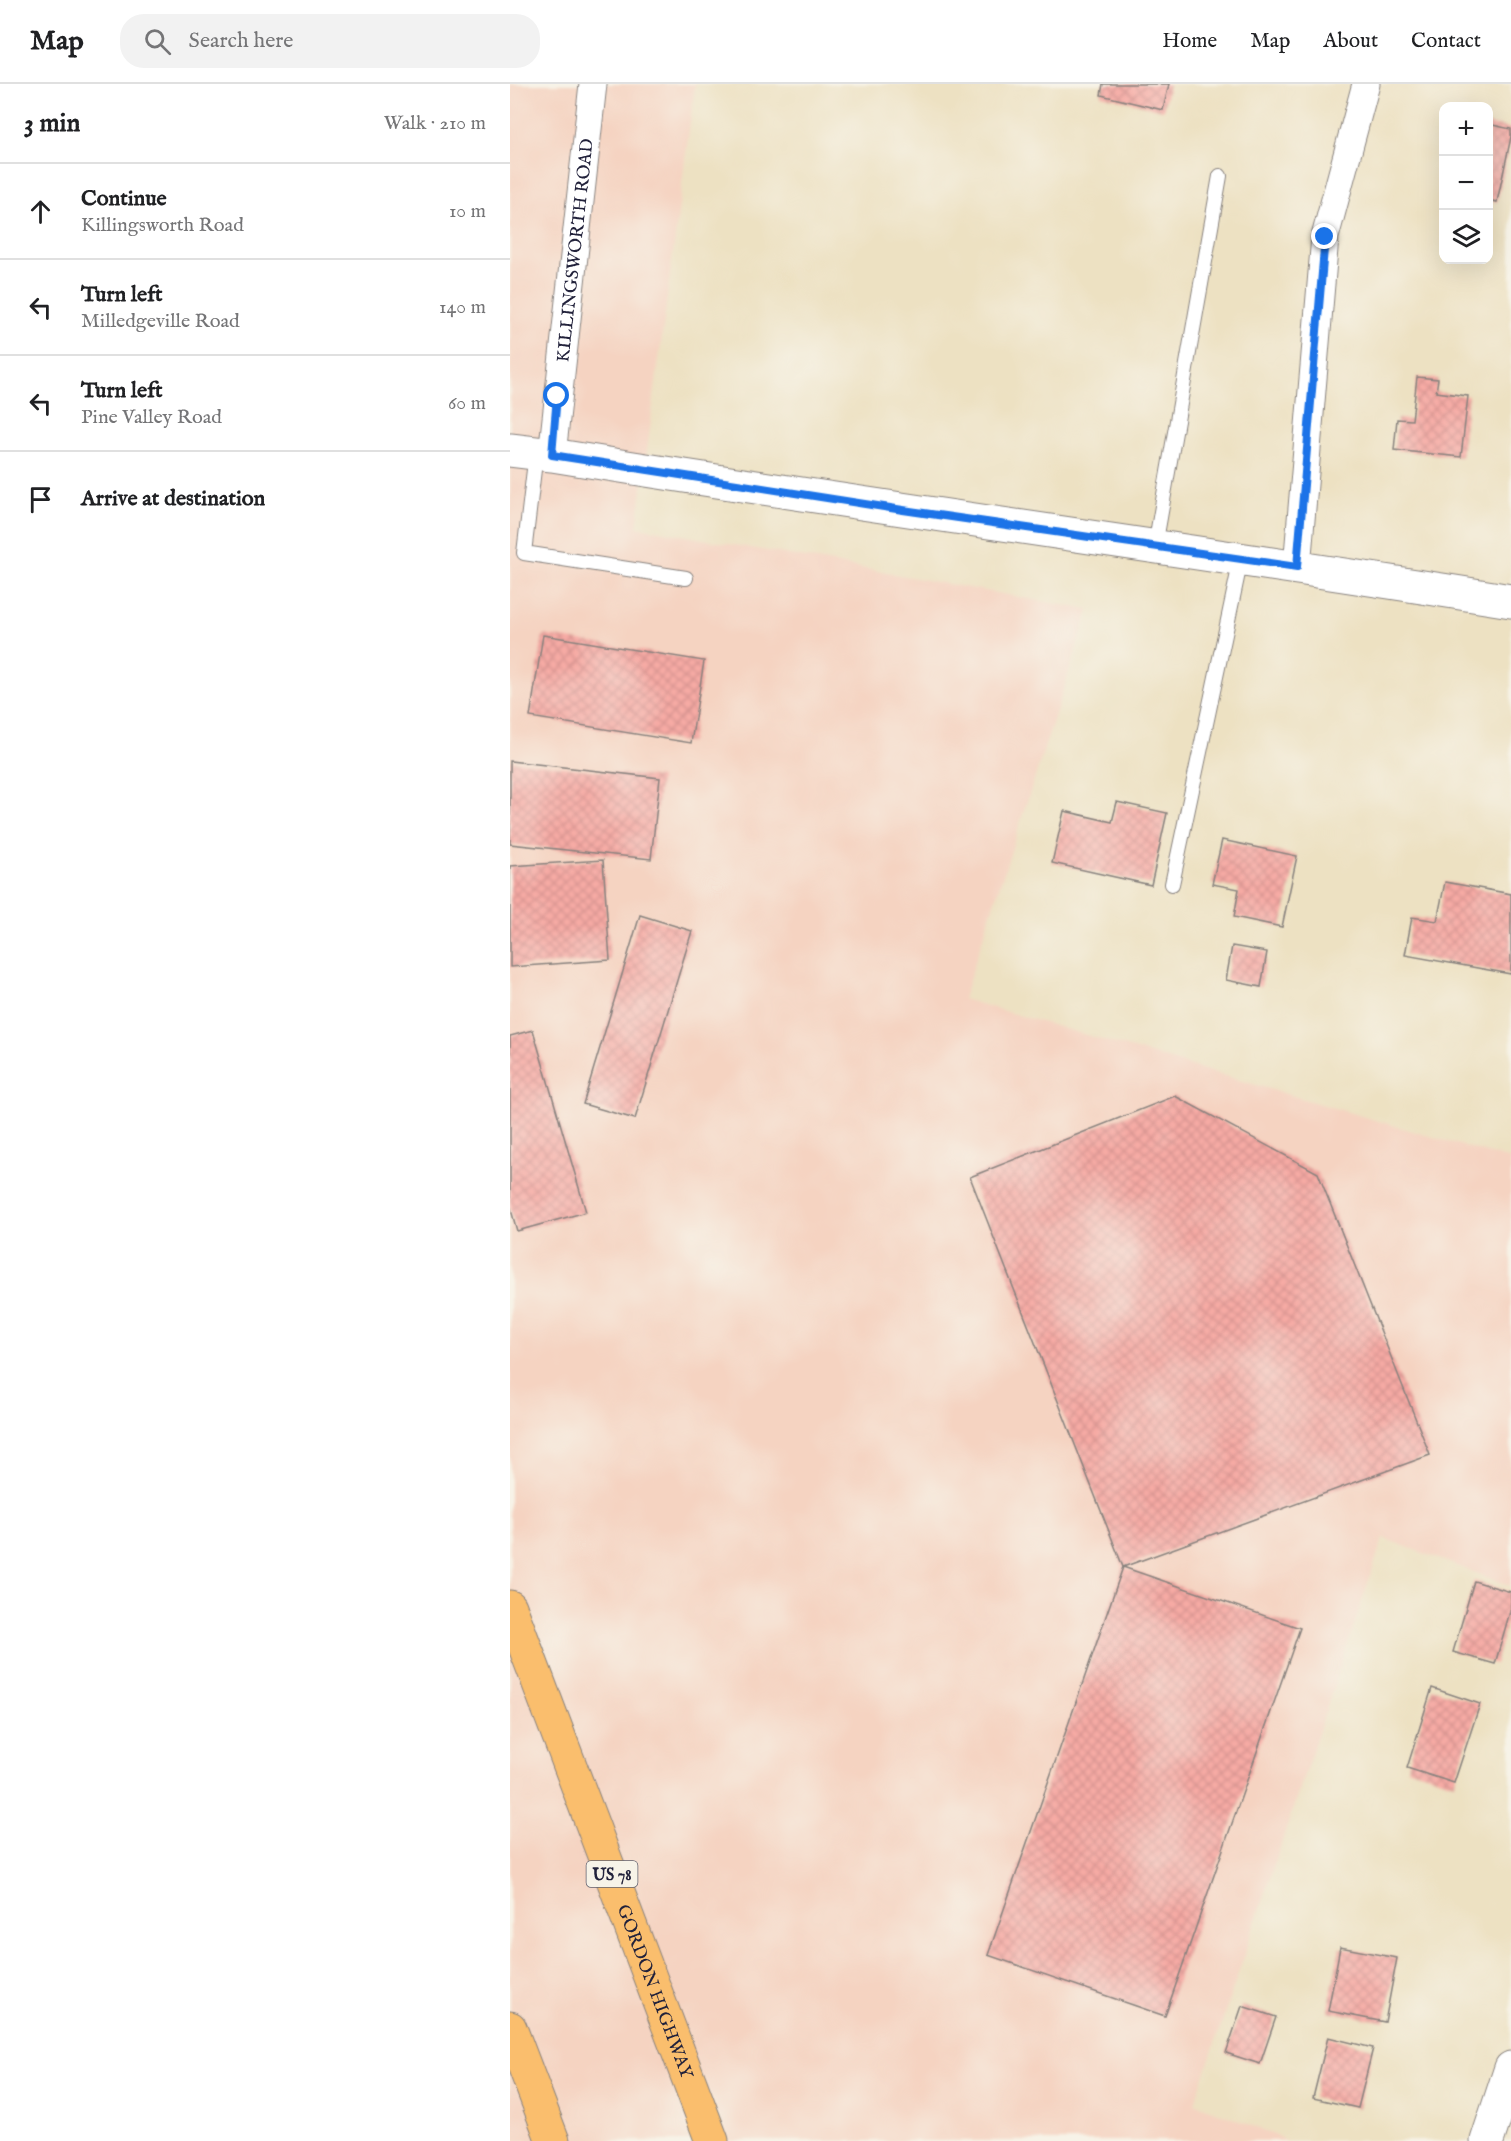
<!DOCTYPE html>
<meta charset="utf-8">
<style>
:root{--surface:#fff;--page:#f2f2f2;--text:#202124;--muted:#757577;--line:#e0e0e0}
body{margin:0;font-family:"IM FELL English",serif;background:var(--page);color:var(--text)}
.controls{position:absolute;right:18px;top:18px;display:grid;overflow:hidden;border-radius:12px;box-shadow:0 6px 24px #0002}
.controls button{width:54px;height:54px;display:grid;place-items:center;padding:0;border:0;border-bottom:2px solid var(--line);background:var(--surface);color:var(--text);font:30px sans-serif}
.stop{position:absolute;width:18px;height:18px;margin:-14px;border:4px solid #1a73e8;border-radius:50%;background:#fff}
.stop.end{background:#1a73e8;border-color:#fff;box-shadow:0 2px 6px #0008}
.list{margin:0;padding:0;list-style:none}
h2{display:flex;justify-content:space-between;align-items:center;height:78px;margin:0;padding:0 24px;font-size:26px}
h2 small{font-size:20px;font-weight:400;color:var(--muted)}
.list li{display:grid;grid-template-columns:39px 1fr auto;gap:18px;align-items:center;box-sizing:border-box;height:96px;padding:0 24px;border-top:2px solid var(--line)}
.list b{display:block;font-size:22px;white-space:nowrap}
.list p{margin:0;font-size:20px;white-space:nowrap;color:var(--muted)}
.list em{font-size:20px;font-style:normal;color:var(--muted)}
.icon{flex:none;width:33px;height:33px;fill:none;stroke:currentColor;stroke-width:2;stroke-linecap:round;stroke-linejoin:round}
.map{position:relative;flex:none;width:1001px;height:2057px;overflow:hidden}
header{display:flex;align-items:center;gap:36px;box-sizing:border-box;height:84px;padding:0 30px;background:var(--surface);border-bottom:2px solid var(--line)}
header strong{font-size:28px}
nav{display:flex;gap:33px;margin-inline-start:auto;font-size:21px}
.search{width:420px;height:54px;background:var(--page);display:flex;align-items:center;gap:15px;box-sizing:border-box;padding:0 21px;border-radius:24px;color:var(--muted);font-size:22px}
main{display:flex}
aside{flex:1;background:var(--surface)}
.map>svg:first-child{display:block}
.built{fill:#f5d3c1}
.building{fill:url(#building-cross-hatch)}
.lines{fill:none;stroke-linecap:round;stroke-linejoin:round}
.service-casing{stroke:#88827e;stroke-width:16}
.minor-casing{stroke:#88827e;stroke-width:29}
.tertiary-casing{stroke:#88827e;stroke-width:35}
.trunk-casing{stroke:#88827e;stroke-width:35}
.service{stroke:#fff;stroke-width:14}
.minor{stroke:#fff;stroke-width:27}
.tertiary{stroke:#fff;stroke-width:33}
.trunk{stroke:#fabe6d;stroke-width:33}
.route{stroke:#1a73e8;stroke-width:8}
.labels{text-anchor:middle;stroke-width:6;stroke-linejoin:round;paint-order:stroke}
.shield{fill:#f7f3e8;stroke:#62616f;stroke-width:1.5}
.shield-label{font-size:16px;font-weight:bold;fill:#22223b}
.street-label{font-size:18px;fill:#22223b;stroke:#f7f3e8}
</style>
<header>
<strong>Map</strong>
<div class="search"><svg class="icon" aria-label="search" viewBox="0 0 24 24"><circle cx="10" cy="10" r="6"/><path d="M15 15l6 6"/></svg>Search here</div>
<nav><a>Home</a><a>Map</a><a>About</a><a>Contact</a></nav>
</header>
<main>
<aside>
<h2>3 min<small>Walk · 210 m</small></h2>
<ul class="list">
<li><svg class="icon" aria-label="ahead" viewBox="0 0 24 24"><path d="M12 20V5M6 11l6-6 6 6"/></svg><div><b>Continue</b><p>Killingsworth Road</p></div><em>10 m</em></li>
<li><svg class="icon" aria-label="left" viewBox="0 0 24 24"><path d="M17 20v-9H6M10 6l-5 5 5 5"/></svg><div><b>Turn left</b><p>Milledgeville Road</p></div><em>140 m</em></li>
<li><svg class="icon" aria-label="left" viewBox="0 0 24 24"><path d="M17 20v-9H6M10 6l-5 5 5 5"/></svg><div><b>Turn left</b><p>Pine Valley Road</p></div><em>60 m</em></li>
<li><svg class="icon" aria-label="arrive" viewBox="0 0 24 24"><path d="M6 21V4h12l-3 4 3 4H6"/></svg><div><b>Arrive at destination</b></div></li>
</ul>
</aside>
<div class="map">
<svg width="1001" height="2057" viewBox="0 0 1001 2057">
<defs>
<pattern id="building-cross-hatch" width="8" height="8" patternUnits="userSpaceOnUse" patternTransform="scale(1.5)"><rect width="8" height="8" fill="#f6aaa4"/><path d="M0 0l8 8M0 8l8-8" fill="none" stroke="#d3928e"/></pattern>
</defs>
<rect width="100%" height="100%" fill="#f7f3e8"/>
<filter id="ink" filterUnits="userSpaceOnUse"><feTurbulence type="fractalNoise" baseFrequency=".0167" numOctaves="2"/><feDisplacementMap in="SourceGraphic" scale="12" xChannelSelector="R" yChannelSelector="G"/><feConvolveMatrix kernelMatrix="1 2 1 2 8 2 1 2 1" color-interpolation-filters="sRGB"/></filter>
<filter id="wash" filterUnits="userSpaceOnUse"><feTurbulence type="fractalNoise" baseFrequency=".008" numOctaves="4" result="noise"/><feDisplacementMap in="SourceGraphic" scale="24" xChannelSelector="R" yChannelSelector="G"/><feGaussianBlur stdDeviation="1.35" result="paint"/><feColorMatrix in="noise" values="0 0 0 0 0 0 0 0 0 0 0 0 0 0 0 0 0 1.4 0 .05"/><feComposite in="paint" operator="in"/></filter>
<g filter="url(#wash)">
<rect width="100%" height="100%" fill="#ede1c2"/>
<path class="built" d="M 0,0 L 185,0 L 127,443 L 579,526 L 453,915 L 1001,1076 L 1001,1502 L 873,1454 L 685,2019 L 779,2057 L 0,2057 Z"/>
<g id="blocks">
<path class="building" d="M 593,0 L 659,0 L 653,26 L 591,11 Z
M 978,40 L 1001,45 L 1001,53 L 987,118 L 978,116 Z
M 907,293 L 928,295 L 926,308 L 958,312 L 951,373 L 884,366 L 887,335 L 902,336 Z
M 33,551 L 194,577 L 181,659 L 20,633 Z
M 0,677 L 150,694 L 141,775 L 0,760 Z
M 607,718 L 657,729 L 641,801 L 542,779 L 554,727 L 602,738 Z
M 712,756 L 787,772 L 772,843 L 724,833 L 729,805 L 702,800 Z
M 93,776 L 100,876 L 0,883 L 0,782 Z
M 935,798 L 1001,810 L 1001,890 L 895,871 L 902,833 L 927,837 Z
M 130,831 L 182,847 L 125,1035 L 73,1020 Z
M 722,862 L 757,868 L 751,903 L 716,896 Z
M 23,946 L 76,1128 L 7,1147 L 0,1122 L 0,952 Z
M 665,1012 L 808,1089 L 920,1371 L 613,1483 L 460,1093 Z
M 613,1483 L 790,1544 L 655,1932 L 478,1871 Z
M 964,1497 L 1001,1508 L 1001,1524 L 985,1580 L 943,1568 Z
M 922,1604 L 970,1620 L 944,1699 L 897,1684 Z
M 830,1863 L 887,1874 L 875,1938 L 818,1927 Z
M 732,1922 L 766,1933 L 750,1980 L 716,1969 Z
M 818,1953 L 863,1964 L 848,2024 L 803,2014 Z"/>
</g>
</g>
<g filter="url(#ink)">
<use href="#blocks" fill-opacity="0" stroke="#88827e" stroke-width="1.5"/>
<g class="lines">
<g class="service-casing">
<path id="service" d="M 26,369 L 14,469 L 176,494
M 645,462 L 710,92
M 662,800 L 731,475"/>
</g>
<g class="minor-casing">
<g id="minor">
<path id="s1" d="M 42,371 L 83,0"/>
<path d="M 787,483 L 815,153 L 856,0"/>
</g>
</g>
<g class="tertiary-casing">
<path id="tertiary" d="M 0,366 L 42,371 C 361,423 682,466 1001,517
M 977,2057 L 1001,1984"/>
</g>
<g class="trunk-casing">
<g id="trunk">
<path id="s2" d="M 0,1523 L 202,2057"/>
<path d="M 0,1944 L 43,2057"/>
</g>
</g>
<use href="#service" class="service"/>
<use href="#minor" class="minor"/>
<use href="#tertiary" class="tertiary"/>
<use href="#trunk" class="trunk"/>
</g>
</g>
<g class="lines" filter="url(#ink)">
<path class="route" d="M 47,312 L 42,371 L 393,426 L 787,483 L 815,153"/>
</g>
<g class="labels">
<rect class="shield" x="76.5" y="1777" width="51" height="26" rx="4.5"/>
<g class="shield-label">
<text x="102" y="1796">US 78</text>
</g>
<g class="street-label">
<text dy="6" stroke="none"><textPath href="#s1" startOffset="206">KILLINGSWORTH ROAD</textPath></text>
<text dy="6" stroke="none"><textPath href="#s2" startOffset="411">GORDON HIGHWAY</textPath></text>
</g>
</g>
</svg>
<div class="controls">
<button>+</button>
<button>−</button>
<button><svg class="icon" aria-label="layers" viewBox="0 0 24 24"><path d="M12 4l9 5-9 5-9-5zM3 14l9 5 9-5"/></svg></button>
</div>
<div class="stop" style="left:47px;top:312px"></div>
<div class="stop end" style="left:815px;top:153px"></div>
</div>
</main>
